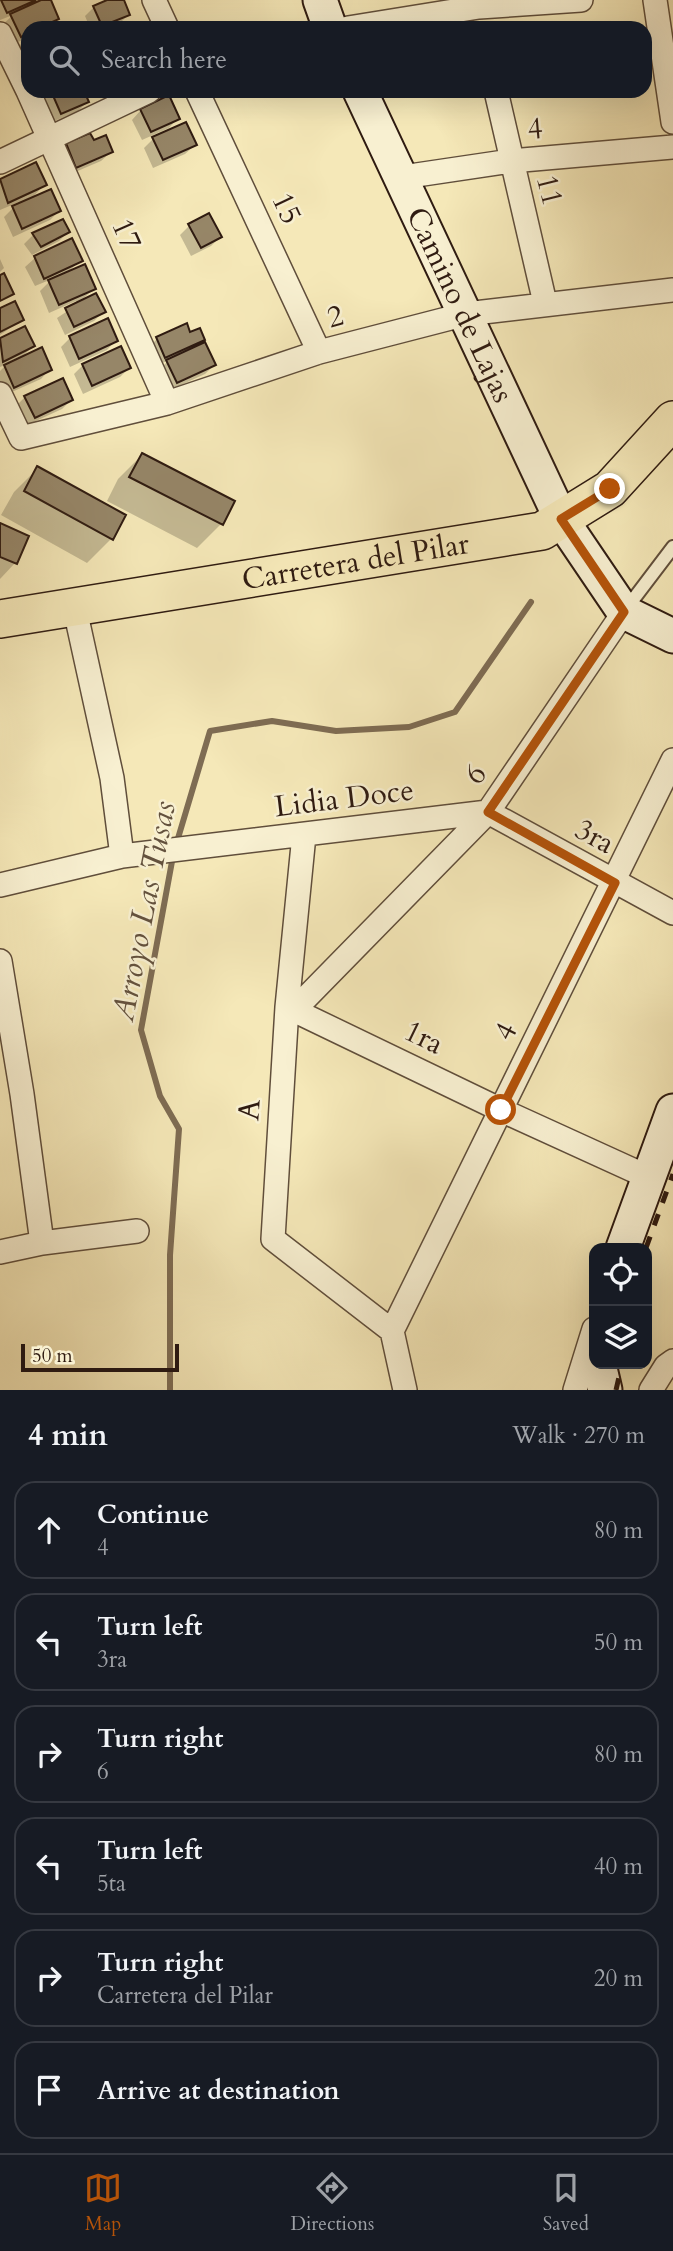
<!DOCTYPE html>
<meta charset="utf-8">
<style>
:root{--surface:#171b24;--page:#242831;--text:#f1f3f6;--muted:#9ea1a6;--line:#363941;--accent:#b45309}
body{margin:0;font-family:Cardo,serif;background:var(--page);color:var(--text)}
.controls{position:absolute;right:21px;bottom:21px;display:grid;overflow:hidden;border-radius:14px;box-shadow:0 7px 28px #0002}
.controls button{width:63px;height:63px;display:grid;place-items:center;padding:0;border:0;border-bottom:2px solid var(--line);background:var(--surface);color:var(--text);font:35px sans-serif}
.scale{position:absolute;left:21px;bottom:18px;width:158px;box-sizing:border-box;padding-left:7px;border:4px solid #2f1b11;border-top:0;font-size:19px;line-height:24px;white-space:nowrap;color:#2f1b11;-webkit-text-stroke:5px #f8f0d1;paint-order:stroke}
.stop{position:absolute;width:21px;height:21px;margin:-16px;border:5px solid #b45309;border-radius:50%;background:#fff}
.stop.end{background:#b45309;border-color:#fff;box-shadow:0 2px 7px #0008}
.list{margin:0;padding:0;list-style:none}
h2{display:flex;justify-content:space-between;align-items:center;height:91px;margin:0;padding:0 28px;font-size:30px}
h2 small{font-size:23px;font-weight:400;color:var(--muted)}
.list li{display:grid;grid-template-columns:46px 1fr auto;gap:21px;align-items:center;box-sizing:border-box;height:98px;margin:0 14px 14px;padding:0 14px;border:2px solid var(--line);border-radius:21px}
.list b{display:block;font-size:26px;white-space:nowrap}
.list p{margin:0;font-size:23px;white-space:nowrap;color:var(--muted)}
.list em{font-size:23px;font-style:normal;color:var(--muted)}
.icon{flex:none;width:38px;height:38px;fill:none;stroke:currentColor;stroke-width:2;stroke-linecap:round;stroke-linejoin:round}
.map{position:relative;flex:none;width:673px;height:1390px;overflow:hidden}
.search{position:absolute;background:var(--surface);box-shadow:0 7px 28px #0002;left:21px;right:21px;top:21px;height:77px;display:flex;align-items:center;gap:18px;box-sizing:border-box;padding:0 24px;border-radius:21px;color:var(--muted);font-size:26px}
.sheet{height:763px;background:var(--surface)}
nav{display:flex;justify-content:space-around;align-items:center;box-sizing:border-box;height:98px;border-top:2px solid var(--line);background:var(--surface);font-size:19px;color:var(--muted)}
nav a{display:grid;justify-items:center;gap:4px}
nav .on{color:var(--accent)}
.map>svg:first-child{display:block}
.shadow{fill:#0003}
.lines{fill:none;stroke-linecap:round;stroke-linejoin:round}
.stream{stroke:#7e6c53;stroke-width:6}
.building{fill:#968668;stroke:#2f1b11;stroke-width:2}
.lane-casing{stroke:#604e3b;stroke-width:16}
.street-casing{stroke:#604e3b;stroke-width:26}
.secondary-casing{stroke:#2f1b11;stroke-width:37}
.primary-casing{stroke:#2f1b11;stroke-width:40}
.lane{stroke:#f8f0d1;stroke-width:12}
.street{stroke:#f8f0d1;stroke-width:23}
.secondary{stroke:#f8f0d1;stroke-width:33}
.primary{stroke:#f5e8b8;stroke-width:37}
.rail{stroke:#2f1b11;stroke-width:5;stroke-dasharray:12 12;stroke-linecap:butt}
.route{stroke:#b45309;stroke-width:9}
.labels{text-anchor:middle;stroke-width:5;stroke-linejoin:round;paint-order:stroke}
.street-label{font-size:30px;fill:#2f1b11;stroke:#f8f0d1}
.water-label{font-size:32px;font-style:italic;fill:#63513d;stroke:#f8f0d1}
</style>
<div class="map">
<svg width="673" height="1390" viewBox="0 0 673 1390">
<rect width="100%" height="100%" fill="#f5e8b8"/>
<filter id="stains"><feTurbulence type="fractalNoise" baseFrequency=".00286" numOctaves="4"/><feColorMatrix values="0 0 0 0 .2 0 0 0 0 .09 0 0 0 0 .02 0 0 0 .5 -.17"/></filter>
<radialGradient id="worn" r=".72"><stop offset=".6" stop-color="#630" stop-opacity="0"/><stop offset="1" stop-color="#630" stop-opacity=".3"/></radialGradient>
<path class="shadow" d="M 0,0 L 39,0 L 34,5 L 49,0 L 57,18 L 48,28 L 28,28 L 28,68 L 15,50 L 27,38 L 11,45 L 2,25 L 13,15 L 0,20 Z
M 112,0 L 122,0 L 128,15 L 115,28 L 90,28 L 85,16 L 94,7 Z
M 134,22 L 137,28 L 117,28 Z
M 51,91 L 82,91 L 87,102 L 78,111 L 52,122 L 42,100 Z
M 141,110 L 178,118 L 169,128 L 142,140 L 132,120 Z
M 90,135 L 93,142 L 111,152 L 101,161 L 66,176 L 57,154 L 67,145 Z
M 153,139 L 195,145 L 185,154 L 153,168 L 144,148 Z
M 36,165 L 45,184 L 30,200 L 59,211 L 50,220 L 13,237 L 4,217 L 19,202 L 0,210 L 0,181 Z
M 189,226 L 220,237 L 211,246 L 191,256 L 180,235 Z
M 68,232 L 59,241 L 32,255 L 24,244 L 33,235 Z
M 71,241 L 81,260 L 67,273 L 94,288 L 79,303 L 103,312 L 94,321 L 65,335 L 57,318 L 78,304 L 76,301 L 49,313 L 40,291 L 52,279 L 35,286 L 25,267 L 35,258 Z
M 0,259 L 4,268 L 0,272 Z
M 0,310 L 22,320 L 0,335 Z
M 24,328 L 33,346 L 20,359 L 50,369 L 41,379 L 5,395 L 0,386 L 0,371 L 7,364 L 0,367 L 0,340 Z
M 190,334 L 203,339 L 193,349 L 214,365 L 205,374 L 168,391 L 158,371 L 169,360 L 156,366 L 148,348 L 157,339 Z
M 70,338 L 116,340 L 107,350 L 70,367 L 61,347 Z
M 83,365 L 129,368 L 120,377 L 83,394 L 74,374 Z
M 25,397 L 71,400 L 62,409 L 25,426 L 16,406 Z
M 142,455 L 221,524 L 197,548 L 107,501 L 118,479 Z
M 38,468 L 111,539 L 87,563 L 1,515 L 14,492 Z
M 0,525 L 15,563 L 0,579 Z"/>
<g class="lines">
<path class="stream" d="M 176,845 L 210,731 L 272,721 L 336,731 L 409,727 L 455,712 L 531,602
M 170,1390 L 170,1255 L 179,1129 L 160,1096 L 141,1030 L 173,856"/>
</g>
<path class="building" d="M 1,0 L 36,0 L 7,13 Z
M 41,0 L 51,0 L 59,19 L 39,28 L 28,28 L 28,33 L 21,37 L 10,14 Z
M 107,0 L 124,0 L 130,15 L 102,26 L 93,6 Z
M 51,91 L 84,91 L 89,102 L 61,114 Z
M 169,95 L 180,119 L 151,132 L 140,109 Z
M 186,122 L 197,145 L 163,160 L 152,137 Z
M 90,133 L 94,140 L 106,135 L 113,152 L 76,168 L 66,143 Z
M 36,162 L 47,185 L 8,203 L 0,179 Z
M 51,189 L 61,211 L 22,229 L 12,206 Z
M 209,213 L 222,237 L 201,248 L 188,224 Z
M 63,219 L 70,232 L 41,247 L 32,233 Z
M 72,238 L 83,261 L 44,279 L 34,256 Z
M 85,264 L 96,289 L 59,305 L 48,280 Z
M 4,273 L 14,294 L 0,301 L 0,275 Z
M 96,293 L 106,312 L 74,327 L 65,308 Z
M 15,301 L 24,320 L 0,332 L 0,308 Z
M 108,318 L 118,341 L 79,359 L 69,336 Z
M 187,323 L 190,332 L 200,328 L 205,340 L 165,358 L 156,337 Z
M 25,326 L 35,346 L 3,362 L 0,338 Z
M 205,342 L 216,365 L 177,383 L 166,360 Z
M 121,346 L 131,368 L 92,386 L 82,364 Z
M 42,347 L 52,370 L 14,388 L 4,365 Z
M 63,378 L 73,400 L 35,418 L 24,396 Z
M 142,453 L 235,501 L 223,525 L 129,477 Z
M 37,466 L 126,515 L 113,540 L 24,491 Z
M 0,523 L 29,536 L 17,564 L 0,557 Z"/>
<g class="lines">
<g class="lane-casing">
<path id="lane" d="M 626,609 L 673,547"/>
</g>
<g class="street-casing">
<path id="street" d="M 154,0 L 167,28
M 655,0 L 673,122
M 348,28 L 479,7 L 581,0
M 0,34 L 28,91
M 28,91 L 167,403
M 197,91 L 319,352
M 496,91 L 545,303
M 0,162 L 149,91
M 403,177 L 511,161 L 673,147
M 0,394 L 21,438 L 167,403 L 319,352 L 466,314 L 673,290
M 74,605 L 112,778 L 122,856
M 304,835 L 287,1007 L 273,1239 L 392,1331
M 0,885 L 122,856 L 488,812 L 673,913
M 0,961 L 22,1094 L 42,1243
M 287,1007 L 501,1110 L 648,1177
M 295,1009 L 488,812 L 624,612
M 0,1252 L 42,1243 L 137,1231
M 392,1331 L 673,760
M 392,1331 L 405,1390
M 575,1390 L 594,1329
M 651,1390 L 666,1366 L 673,1361"/>
</g>
<g class="secondary-casing">
<g id="secondary">
<path d="M 320,0 L 330,28"/>
<path id="s1" d="M 360,91 L 561,519 L 624,612 L 673,636"/>
<path d="M 623,1248 L 673,1111"/>
<path d="M 599,1364 L 605,1390"/>
</g>
</g>
<g class="primary-casing">
<g id="primary">
<path id="s2" d="M 0,619 L 542,531 L 610,489 L 673,420"/>
</g>
</g>
<use href="#lane" class="lane"/>
<use href="#street" class="street"/>
<use href="#secondary" class="secondary"/>
<use href="#primary" class="primary"/>
<path class="rail" d="M 646,1248 L 673,1174
M 616,1390 L 622,1364"/>
</g>
<g class="lines">
<path class="route" d="M 501,1110 L 615,883 L 488,812 L 624,612 L 561,519 L 610,489"/>
</g>
<g class="labels">
<g class="street-label">
<text transform="translate(535 128) rotate(-5)" y="10">4</text>
<text transform="translate(550 190) rotate(76)" y="10">11</text>
<text transform="translate(287 208) rotate(65)" y="10">15</text>
<text transform="translate(127 234) rotate(66)" y="10">17</text>
<text dy="10" stroke="none"><textPath href="#s1" startOffset="236">Camino de Lajas</textPath></text>
<text transform="translate(335 316) rotate(-15)" y="10">2</text>
<text dy="10" stroke="none"><textPath href="#s2" startOffset="360">Carretera del Pilar</textPath></text>
<text transform="translate(475 774) rotate(-56)" y="10">6</text>
<text transform="translate(344 798) rotate(-7)" y="10">Lidia Doce</text>
<text transform="translate(595 836) rotate(29)" y="10">3ra</text>
<text transform="translate(505 1031) rotate(-63)" y="10">4</text>
<text transform="translate(424 1037) rotate(26)" y="10">1ra</text>
<text transform="translate(249 1110) rotate(-86)" y="10">A</text>
</g>
<g class="water-label">
<text transform="translate(143 911) rotate(-79)" y="11">Arroyo Las Tusas</text>
</g>
</g>
<rect width="100%" height="100%" filter="url(#stains)"/>
<rect width="100%" height="100%" fill="url(#worn)"/>
</svg>
<div class="controls">
<button><svg class="icon" aria-label="locate" viewBox="0 0 24 24"><circle cx="12" cy="12" r="6"/><path d="M12 2v4M12 18v4M2 12h4M18 12h4"/></svg></button>
<button><svg class="icon" aria-label="layers" viewBox="0 0 24 24"><path d="M12 4l9 5-9 5-9-5zM3 14l9 5 9-5"/></svg></button>
</div>
<div class="scale">50 m</div>
<div class="stop" style="left:501px;top:1110px"></div>
<div class="stop end" style="left:610px;top:489px"></div>
<div class="search"><svg class="icon" aria-label="search" viewBox="0 0 24 24"><circle cx="10" cy="10" r="6"/><path d="M15 15l6 6"/></svg>Search here</div>
</div>
<section class="sheet">
<h2>4 min<small>Walk · 270 m</small></h2>
<ul class="list">
<li><svg class="icon" aria-label="ahead" viewBox="0 0 24 24"><path d="M12 20V5M6 11l6-6 6 6"/></svg><div><b>Continue</b><p>4</p></div><em>80 m</em></li>
<li><svg class="icon" aria-label="left" viewBox="0 0 24 24"><path d="M17 20v-9H6M10 6l-5 5 5 5"/></svg><div><b>Turn left</b><p>3ra</p></div><em>50 m</em></li>
<li><svg class="icon" aria-label="right" viewBox="0 0 24 24"><path d="M7 20v-9h11M14 6l5 5-5 5"/></svg><div><b>Turn right</b><p>6</p></div><em>80 m</em></li>
<li><svg class="icon" aria-label="left" viewBox="0 0 24 24"><path d="M17 20v-9H6M10 6l-5 5 5 5"/></svg><div><b>Turn left</b><p>5ta</p></div><em>40 m</em></li>
<li><svg class="icon" aria-label="right" viewBox="0 0 24 24"><path d="M7 20v-9h11M14 6l5 5-5 5"/></svg><div><b>Turn right</b><p>Carretera del Pilar</p></div><em>20 m</em></li>
<li><svg class="icon" aria-label="arrive" viewBox="0 0 24 24"><path d="M6 21V4h12l-3 4 3 4H6"/></svg><div><b>Arrive at destination</b></div></li>
</ul>
</section>
<nav>
<a class="on"><svg class="icon" aria-label="map" viewBox="0 0 24 24"><path d="M3 6l6-2 6 2 6-2v14l-6 2-6-2-6 2zM9 4v14M15 6v14"/></svg>Map</a>
<a><svg class="icon" aria-label="directions" viewBox="0 0 24 24"><path d="M12 3l9 9-9 9-9-9zM9 14v-3h6M13 9l2 2-2 2"/></svg>Directions</a>
<a><svg class="icon" aria-label="saved" viewBox="0 0 24 24"><path d="M7 4h10v16l-5-4-5 4z"/></svg>Saved</a>
</nav>
